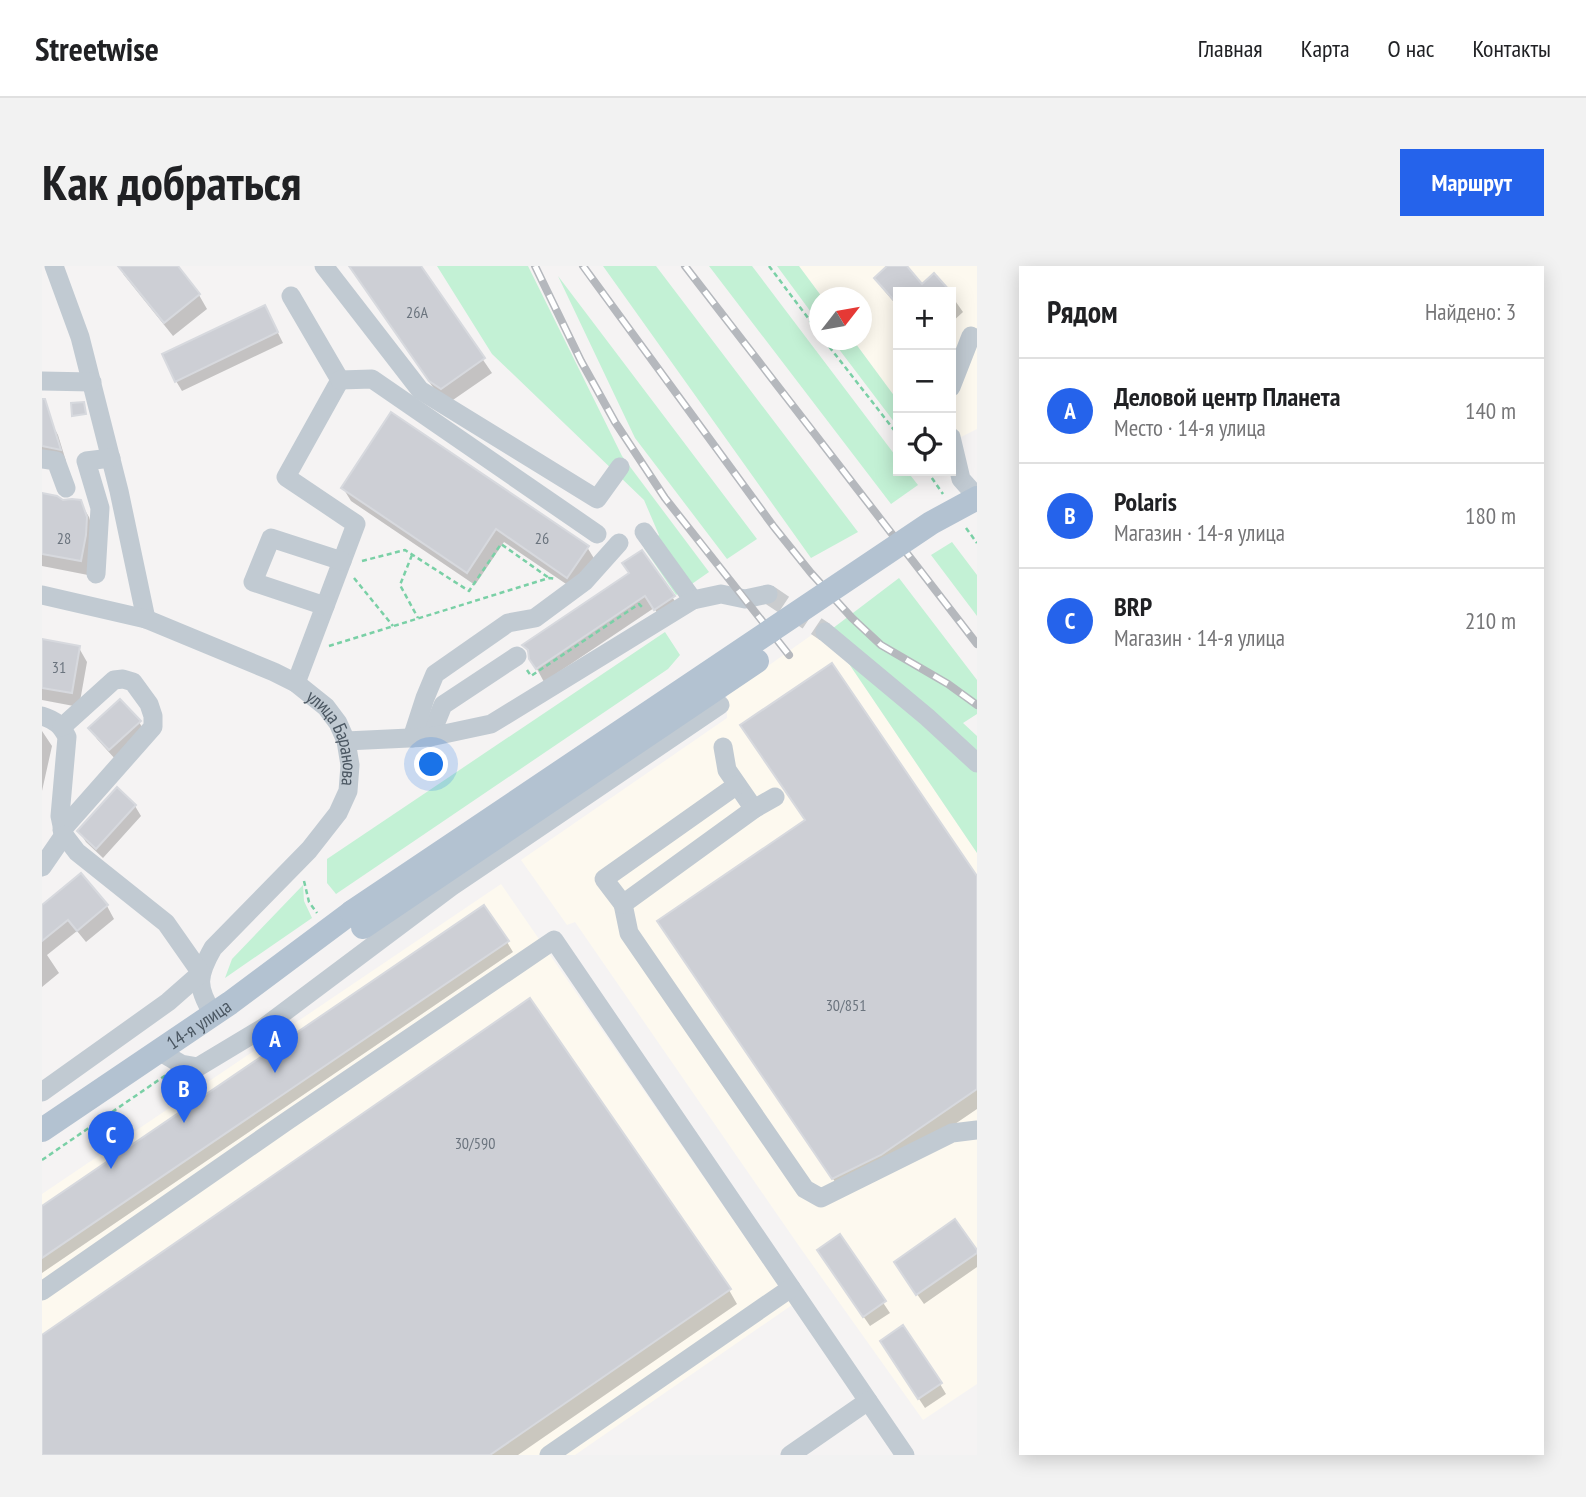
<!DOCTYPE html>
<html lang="ru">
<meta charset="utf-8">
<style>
:root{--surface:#fff;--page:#f2f2f2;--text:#202124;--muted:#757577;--line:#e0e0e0;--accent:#2563eb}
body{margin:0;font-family:"PT Sans Narrow",sans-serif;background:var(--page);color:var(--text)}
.controls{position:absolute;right:21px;top:21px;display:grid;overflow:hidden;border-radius:0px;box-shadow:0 4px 18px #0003}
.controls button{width:63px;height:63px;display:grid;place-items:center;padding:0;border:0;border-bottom:2px solid var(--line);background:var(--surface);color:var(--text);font:35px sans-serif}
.compass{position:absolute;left:767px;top:21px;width:63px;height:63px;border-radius:50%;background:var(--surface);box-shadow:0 4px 18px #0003;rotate:59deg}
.you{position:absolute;left:390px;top:499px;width:24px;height:24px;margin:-18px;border:5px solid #fff;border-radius:50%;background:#1a73e8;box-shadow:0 0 0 10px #1a73e833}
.badge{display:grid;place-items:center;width:46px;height:46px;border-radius:50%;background:var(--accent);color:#fff;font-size:23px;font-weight:700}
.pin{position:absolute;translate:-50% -58px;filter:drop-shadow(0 2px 4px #0008)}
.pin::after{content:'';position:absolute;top:37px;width:24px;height:21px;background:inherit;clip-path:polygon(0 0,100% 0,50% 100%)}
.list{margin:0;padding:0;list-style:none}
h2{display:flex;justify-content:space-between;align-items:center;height:91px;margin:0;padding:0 28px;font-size:30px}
h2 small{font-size:23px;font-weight:400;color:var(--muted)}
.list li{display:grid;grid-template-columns:46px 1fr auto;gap:21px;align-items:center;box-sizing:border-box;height:105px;padding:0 28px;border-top:2px solid var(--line)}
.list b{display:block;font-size:26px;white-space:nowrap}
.list p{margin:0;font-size:23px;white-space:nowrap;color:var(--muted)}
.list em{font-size:23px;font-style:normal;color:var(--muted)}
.icon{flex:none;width:38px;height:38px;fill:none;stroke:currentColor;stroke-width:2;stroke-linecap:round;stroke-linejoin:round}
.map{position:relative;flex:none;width:935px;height:1189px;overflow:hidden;border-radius:0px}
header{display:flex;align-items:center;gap:42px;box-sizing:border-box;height:98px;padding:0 35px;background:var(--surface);border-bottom:2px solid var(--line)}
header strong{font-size:33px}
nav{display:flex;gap:38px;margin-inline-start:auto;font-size:24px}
.intro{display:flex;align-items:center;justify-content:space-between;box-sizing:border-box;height:168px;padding:0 42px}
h1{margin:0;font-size:49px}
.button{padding:18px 32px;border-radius:0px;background:var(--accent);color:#fff;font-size:24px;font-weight:700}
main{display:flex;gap:42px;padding:0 42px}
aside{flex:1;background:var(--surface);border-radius:0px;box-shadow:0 4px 18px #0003}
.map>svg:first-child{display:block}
.commercial{fill:#fdf9ef}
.green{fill:#c3f1d5}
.shadow{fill:#0003}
.building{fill:#cdcfd5;stroke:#d7d9de;stroke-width:2}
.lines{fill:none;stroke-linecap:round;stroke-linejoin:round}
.minor-tunnel{stroke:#caccce;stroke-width:19;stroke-dasharray:19 10;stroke-linecap:butt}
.path{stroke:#7ad0a6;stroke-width:2.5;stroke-dasharray:5 3.5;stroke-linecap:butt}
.minor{stroke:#c1cad2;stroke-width:19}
.major{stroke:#b3c2d1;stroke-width:24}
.rail-casing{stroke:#b5b8bd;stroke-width:8}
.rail{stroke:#fff;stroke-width:5;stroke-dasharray:16;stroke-linecap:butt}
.major-bridge{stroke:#b3c2d1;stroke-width:24}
.labels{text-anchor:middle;stroke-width:5;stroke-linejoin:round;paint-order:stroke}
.number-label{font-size:16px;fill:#6b747e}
.street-label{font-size:19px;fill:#4a5661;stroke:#fff}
</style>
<header>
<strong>Streetwise</strong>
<nav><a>Главная</a><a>Карта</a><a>О нас</a><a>Контакты</a></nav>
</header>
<div class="intro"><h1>Как добраться</h1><a class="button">Маршрут</a></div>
<main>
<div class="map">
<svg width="935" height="1189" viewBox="0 0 935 1189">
<rect width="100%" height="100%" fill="#f5f3f3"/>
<path class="commercial" d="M 757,0 L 935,0 L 935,163 L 909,176 L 909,26 L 856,26 L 856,135 L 811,74 L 820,74 L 820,32 L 780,31 Z
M 771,368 L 799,386 L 935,587 L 935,1118 L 881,1154 L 757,980 L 533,656 L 525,659 L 479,594 L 685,452 L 685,429 Z
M 459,618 L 750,1039 L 533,1189 L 0,1189 L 0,928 Z"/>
<path class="green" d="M 395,0 L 486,0 L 580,190 L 667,306 L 634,329 L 602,282 L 617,269 L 602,234 L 450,88 Z
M 561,0 L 614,0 L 816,266 L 769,292 Z
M 667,0 L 710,0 L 856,193 L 856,205 L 865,205 L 876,219 L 849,238 Z
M 735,0 L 757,0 L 780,31 L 778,32 L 777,57 Z
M 516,10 L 715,273 L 685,293 L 593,172 Z
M 790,74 L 811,74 L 856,135 L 856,161 Z
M 910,276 L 935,309 L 935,350 L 889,289 Z
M 857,312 L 935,414 L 935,448 L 921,457 L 935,470 L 935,587 L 799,386 L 778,372 Z
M 623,366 L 638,389 L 626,403 L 294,628 L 285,617 L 285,593 Z
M 261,619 L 262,635 L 270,652 L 183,712 L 190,693 Z"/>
<path class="shadow" d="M 77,0 L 134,0 L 157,29 L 165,43 L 131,70 L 82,9 Z
M 307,0 L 377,0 L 450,107 L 408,136 L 397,130 Z
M 847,0 L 862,0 L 880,20 L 892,10 L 906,26 L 856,26 L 856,41 L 840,22 L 834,12 Z
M 909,29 L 921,46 L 909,57 Z
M 228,51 L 241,77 L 140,125 L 134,115 Z
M 0,154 L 9,156 L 16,169 L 24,195 L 0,190 Z
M 301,222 L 545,281 L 553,294 L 533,324 L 462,276 L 433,319 L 309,235 Z
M 0,229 L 21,236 L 38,236 L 47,251 L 52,267 L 46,309 L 0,300 Z
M 599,286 L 639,344 L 621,356 L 612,342 L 502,416 L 482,379 L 588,308 Z
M 0,375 L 37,382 L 45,396 L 37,441 L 0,434 Z
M 97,456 L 103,466 L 74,494 L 55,473 L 49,462 Z
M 0,465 L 10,480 L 0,525 Z
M 93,540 L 99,550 L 61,592 L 44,576 L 37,565 Z
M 935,613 L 935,843 L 847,903 L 800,926 L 625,670 Z
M 65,640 L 72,653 L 44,676 L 35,665 L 5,689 L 17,707 L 0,721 L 0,641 Z
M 465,676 L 471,686 L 0,1007 L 0,942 Z
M 913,956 L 935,987 L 935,1001 L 882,1038 L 860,1007 Z
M 797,971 L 848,1047 L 828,1060 L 783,995 Z
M 687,1024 L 695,1038 L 476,1189 L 0,1189 L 0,1071 Z
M 846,1086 L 898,1118 L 904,1128 L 883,1142 Z"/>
<path class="building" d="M 76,0 L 136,0 L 158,28 L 122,57 Z
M 307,0 L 379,0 L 443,92 L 399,123 L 387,115 Z
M 845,0 L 865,0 L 880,18 L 892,7 L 909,26 L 856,26 L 856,39 L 832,12 Z
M 223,39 L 236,66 L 133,116 L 120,88 Z
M 0,133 L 3,133 L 19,184 L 0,180 Z
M 42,136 L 44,148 L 30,150 L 29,137 Z
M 349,146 L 547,280 L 525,312 L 454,263 L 425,307 L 299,222 Z
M 0,227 L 15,230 L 21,234 L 30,233 L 39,234 L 45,251 L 44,269 L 39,295 L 0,288 Z
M 600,284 L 633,330 L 612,344 L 603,330 L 494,403 L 487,393 L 486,384 L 480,379 L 587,307 L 580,297 Z
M 0,373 L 38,380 L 30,427 L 0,422 Z
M 790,397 L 935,610 L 935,823 L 839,889 L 790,913 L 615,655 L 763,554 L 698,459 Z
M 78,433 L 99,455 L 67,484 L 46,462 Z
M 75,521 L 94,539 L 54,583 L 35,565 Z
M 39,607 L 66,639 L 35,665 L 26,654 L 0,675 L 0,639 Z
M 442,639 L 467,675 L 0,992 L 0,940 Z
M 488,732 L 689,1023 L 448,1189 L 0,1189 L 0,1069 Z
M 913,953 L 935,984 L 935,987 L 874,1029 L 852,996 Z
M 798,968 L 844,1035 L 821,1051 L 775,984 Z
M 861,1059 L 900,1117 L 876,1133 L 838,1075 Z"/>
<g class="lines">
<path class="minor-tunnel" d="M 726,328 L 783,366"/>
<path class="path" d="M 727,0 L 778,68
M 782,74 L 856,169
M 885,205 L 901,228
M 924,262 L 935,277
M 370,289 L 358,319 L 376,352
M 320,295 L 363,284 L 427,325 L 459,278 L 507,312
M 312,312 L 351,360
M 287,380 L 507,312 L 514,313
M 485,404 L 489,410 L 597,338 L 601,342
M 262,615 L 267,636 L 275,647
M 0,894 L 124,809"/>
<g class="minor">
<path d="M 12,0 L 38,71 L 77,225 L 104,353"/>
<path d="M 282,0 L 378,124 L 555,233 L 578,201"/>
<path d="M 249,30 L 298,114 L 244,211 L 314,258 L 254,417"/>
<path d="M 298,114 L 330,113 L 555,268"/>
<path d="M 0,115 L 50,116"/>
<path d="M 909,121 L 929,70"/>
<path d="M 909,171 L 919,213 L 935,231"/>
<path d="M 0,193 L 14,195 L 24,222"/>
<path d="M 602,266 L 651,334"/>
<path d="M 54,308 L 58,242 L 44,195 L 69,192"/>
<path id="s1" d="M 0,329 L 104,353 L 232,406 L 254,417 L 284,441 L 296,457 L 304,475 L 308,499 L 306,525 L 296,547 L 267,584 L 171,682 C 155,710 154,721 171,748"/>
<path d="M 283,340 L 211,316 L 229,272 L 300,295"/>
<path d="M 783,366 L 885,451 L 935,497"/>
<path d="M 0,450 C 13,454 19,459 25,471 L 18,550 L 22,569 L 35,586 L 124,657 L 159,707 L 126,736 L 0,826"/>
<path d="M 388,471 L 401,439 L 475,390"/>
<path d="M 370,472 L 383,432 L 393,408 L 466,357 L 493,352 L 543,315 L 577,277"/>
<path d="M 304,475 L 388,471 L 449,458 L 651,334 L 679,328 L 703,333 L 726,328"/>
<path d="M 681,481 L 685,504 L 712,543"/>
<path d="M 733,531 L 712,543 L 581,638 L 587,667 L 763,923 L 779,932 L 910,867 L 935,864"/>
<path d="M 20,564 L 111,461 L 111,450 L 107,438 L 91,416 L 81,413 L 72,414 L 20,461"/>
<path d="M 0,601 L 22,569"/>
<path d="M 581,638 L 562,613 L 695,519"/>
<path d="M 117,785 L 139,798 L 156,801 L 221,762 L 409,621 L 678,439"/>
<path d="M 0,1025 L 245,855 L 512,674 L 863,1189"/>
<path d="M 507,1189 L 749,1022"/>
<path d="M 748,1189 L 826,1135"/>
</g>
<path class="major" id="s2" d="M 0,864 L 188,737 L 310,646"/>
<g class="rail-casing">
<path id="rail" d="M 493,0 L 539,95 L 573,156 L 623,232 L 747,389
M 541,0 L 732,261 L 769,307 L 810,352 L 839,379 L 906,418 L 935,439
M 643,0 L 935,378"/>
</g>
<use href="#rail" class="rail"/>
<path class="major-bridge" d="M 310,646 L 889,257 L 935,232
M 321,661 L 715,395"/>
</g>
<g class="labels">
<g class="number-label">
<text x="375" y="52">26А</text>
<text x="22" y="278">28</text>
<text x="500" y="278">26</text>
<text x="17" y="407">31</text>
<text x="804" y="745">30/851</text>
<text x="433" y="883">30/590</text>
</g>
<g class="street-label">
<text dy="7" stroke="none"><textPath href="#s1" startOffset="340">улица Баранова</textPath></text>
<text dy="7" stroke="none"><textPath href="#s2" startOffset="189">14-я улица</textPath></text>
</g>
</g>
</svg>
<div class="controls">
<button>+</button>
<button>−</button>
<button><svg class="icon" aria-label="locate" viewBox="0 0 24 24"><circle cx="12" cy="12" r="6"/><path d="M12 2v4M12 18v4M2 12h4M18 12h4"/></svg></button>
</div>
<svg class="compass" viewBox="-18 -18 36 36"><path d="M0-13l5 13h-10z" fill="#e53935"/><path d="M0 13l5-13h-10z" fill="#757577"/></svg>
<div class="you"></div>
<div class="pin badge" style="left:233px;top:807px">A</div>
<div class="pin badge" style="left:142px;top:857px">B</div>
<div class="pin badge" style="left:69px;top:903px">C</div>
</div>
<aside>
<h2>Рядом<small>Найдено: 3</small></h2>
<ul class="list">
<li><span class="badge">A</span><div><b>Деловой центр Планета</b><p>Место · 14-я улица</p></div><em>140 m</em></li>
<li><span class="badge">B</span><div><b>Polaris</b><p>Магазин · 14-я улица</p></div><em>180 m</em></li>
<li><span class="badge">C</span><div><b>BRP</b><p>Магазин · 14-я улица</p></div><em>210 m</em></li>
</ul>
</aside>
</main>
